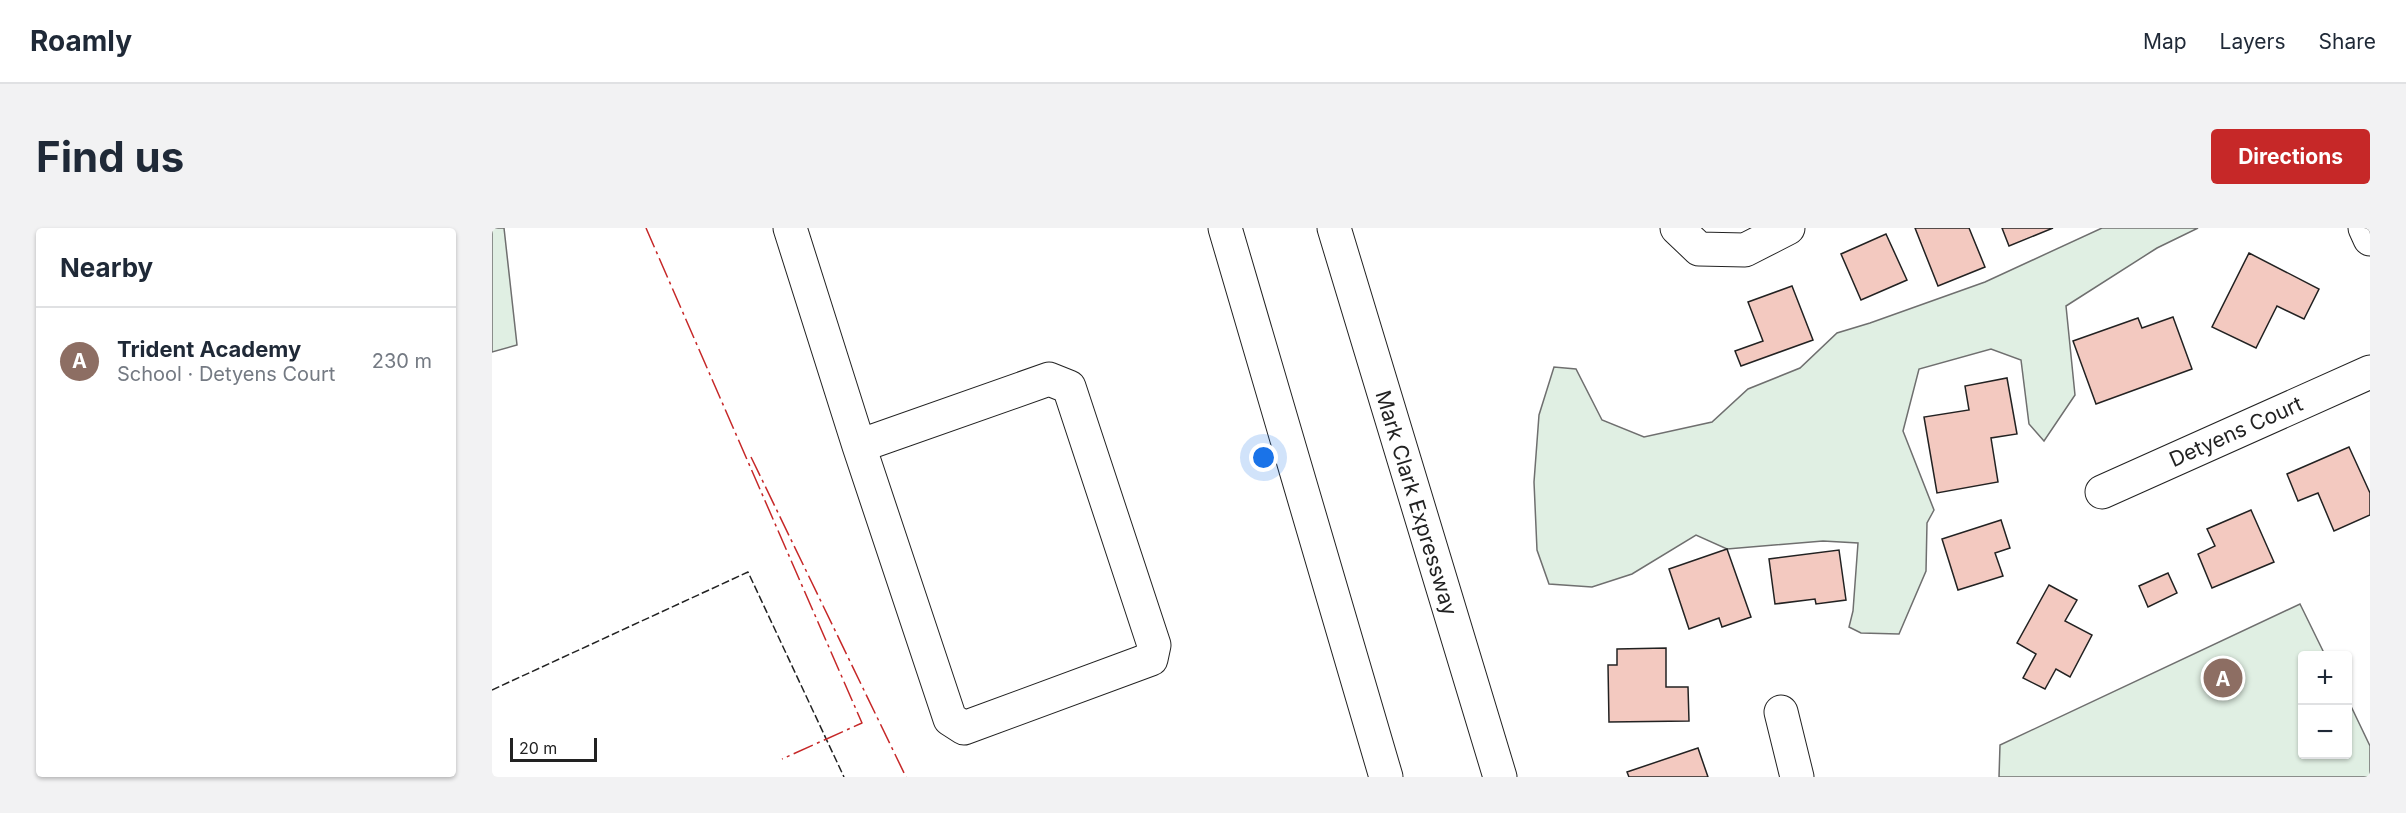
<!DOCTYPE html>
<meta charset="utf-8">
<style>
:root{--surface:#fff;--page:#f2f2f3;--text:#1f2937;--muted:#747a83;--line:#e0e1e3;--accent:#c62828}
body{margin:0;font-family:Inter,sans-serif;background:var(--page);color:var(--text)}
.controls{position:absolute;right:18px;bottom:18px;display:grid;overflow:hidden;border-radius:6px;box-shadow:0 2px 4px #0004}
.controls button{width:54px;height:54px;display:grid;place-items:center;padding:0;border:0;border-bottom:2px solid var(--line);background:var(--surface);color:var(--text);font:30px sans-serif}
.scale{position:absolute;left:18px;bottom:15px;width:87px;box-sizing:border-box;padding-left:6px;border:3px solid #222;border-top:0;font-size:16px;line-height:21px;white-space:nowrap;color:#222;-webkit-text-stroke:4px #fff;paint-order:stroke}
.you{position:absolute;left:772px;top:230px;width:21px;height:21px;margin:-15px;border:4px solid #fff;border-radius:50%;background:#1a73e8;box-shadow:0 0 0 9px #1a73e833}
.badge{display:grid;place-items:center;width:39px;height:39px;border-radius:50%;background:var(--accent);color:#fff;font-size:20px;font-weight:700}
.pin{position:absolute;translate:-50% -50%;border:3px solid #fff;box-shadow:0 2px 6px #0006}
.list{margin:0;padding:0;list-style:none}
h2{display:flex;justify-content:space-between;align-items:center;height:78px;margin:0;padding:0 24px;font-size:26px}
h2 small{font-size:20px;font-weight:400;color:var(--muted)}
.list li{display:grid;grid-template-columns:39px 1fr auto;gap:18px;align-items:center;box-sizing:border-box;height:108px;padding:0 24px;border-top:2px solid var(--line)}
.list b{display:block;font-size:22px;white-space:nowrap}
.list p{margin:0;font-size:20px;white-space:nowrap;color:var(--muted)}
.list em{font-size:20px;font-style:normal;color:var(--muted)}
.map{position:relative;flex:none;width:1878px;height:549px;overflow:hidden;border-radius:6px}
header{display:flex;align-items:center;gap:36px;box-sizing:border-box;height:84px;padding:0 30px;background:var(--surface);border-bottom:2px solid var(--line)}
header strong{font-size:28px}
nav{display:flex;gap:33px;margin-inline-start:auto;font-size:21px}
.intro{display:flex;align-items:center;justify-content:space-between;box-sizing:border-box;height:144px;padding:0 36px}
h1{margin:0;font-size:42px}
.button{padding:15px 27px;border-radius:6px;background:var(--accent);color:#fff;font-size:21px;font-weight:700}
main{display:flex;gap:36px;padding:0 36px}
aside{flex:1;background:var(--surface);border-radius:6px;box-shadow:0 2px 4px #0004}
.map>svg:first-child{display:block}
.green{fill:#e0efe3;stroke:#6f6f6f;stroke-width:1.5}
.building{fill:#f3c9c0;stroke:#222;stroke-width:1.5}
.lines{fill:none;stroke-linecap:round;stroke-linejoin:round}
.minor-casing{stroke:#222;stroke-width:35}
.highway-casing{stroke:#222;stroke-width:35}
.minor{stroke:#fff;stroke-width:33}
.highway{stroke:#fff;stroke-width:33}
.fence{stroke:#222;stroke-width:1.5;stroke-dasharray:8 3;stroke-linecap:butt}
.power{stroke:#c62828;stroke-width:1.5;stroke-dasharray:21 4.5 3 4.5;stroke-linecap:butt}
.labels{text-anchor:middle;stroke-width:4.5;stroke-linejoin:round;paint-order:stroke}
.street-label{font-size:21px;fill:#222;stroke:#fff}
</style>
<header>
<strong>Roamly</strong>
<nav><a>Map</a><a>Layers</a><a>Share</a></nav>
</header>
<div class="intro"><h1>Find us</h1><a class="button">Directions</a></div>
<main>
<aside>
<h2>Nearby<small></small></h2>
<ul class="list">
<li><span class="badge" style="background:#8d6e63">A</span><div><b>Trident Academy</b><p>School · Detyens Court</p></div><em>230 m</em></li>
</ul>
</aside>
<div class="map">
<svg width="1878" height="549" viewBox="0 0 1878 549">
<rect width="100%" height="100%" fill="#fff"/>
<path class="green" d="M 0,0 L 12,0 L 25,117 L 0,124 Z
M 1610,0 L 1706,0 L 1665,20 L 1574,78 L 1583,167 L 1552,213 L 1537,196 L 1529,132 L 1499,121 L 1427,141 L 1411,203 L 1442,282 L 1435,295 L 1434,343 L 1407,406 L 1369,405 L 1357,399 L 1361,383 L 1366,315 L 1331,313 L 1235,321 L 1204,307 L 1140,346 L 1100,359 L 1057,356 L 1045,322 L 1042,254 L 1047,187 L 1062,139 L 1084,141 L 1110,192 L 1152,209 L 1220,194 L 1256,161 L 1308,140 L 1345,105 L 1378,95 L 1493,54 Z
M 1808,376 L 1833,427 L 1810,428 L 1810,526 L 1856,526 L 1856,472 L 1878,518 L 1878,549 L 1507,549 L 1508,517 Z"/>
<path class="building" d="M 1423,0 L 1477,0 L 1493,39 L 1446,58 Z
M 1510,0 L 1561,0 L 1517,18 Z
M 1394,6 L 1415,52 L 1369,72 L 1349,26 Z
M 1757,25 L 1827,61 L 1812,91 L 1785,78 L 1764,120 L 1720,99 Z
M 1300,58 L 1321,112 L 1249,138 L 1243,123 L 1271,113 L 1256,74 Z
M 1681,89 L 1700,141 L 1604,176 L 1581,113 L 1646,90 L 1650,100 Z
M 1515,150 L 1525,206 L 1499,210 L 1506,254 L 1445,265 L 1432,189 L 1477,182 L 1473,158 Z
M 1857,219 L 1878,265 L 1878,287 L 1842,303 L 1826,265 L 1806,273 L 1795,246 Z
M 1759,282 L 1782,334 L 1720,360 L 1706,326 L 1723,318 L 1715,301 Z
M 1509,292 L 1518,320 L 1503,325 L 1511,348 L 1466,362 L 1450,311 Z
M 1235,321 L 1259,389 L 1230,399 L 1227,390 L 1197,401 L 1177,341 Z
M 1347,322 L 1354,372 L 1324,376 L 1323,371 L 1283,376 L 1277,331 Z
M 1676,345 L 1685,365 L 1656,379 L 1647,358 Z
M 1557,357 L 1585,372 L 1573,393 L 1600,407 L 1578,449 L 1564,441 L 1553,461 L 1531,450 L 1544,426 L 1525,415 Z
M 1174,420 L 1174,459 L 1196,459 L 1197,493 L 1117,494 L 1116,437 L 1125,437 L 1125,421 Z
M 1206,520 L 1216,549 L 1137,549 L 1135,544 Z"/>
<g class="lines">
<g class="minor-casing">
<path id="minor" d="M 298,0 L 367,218 L 458,491 L 472,500 L 659,431 L 662,417 L 577,159 L 557,151 L 367,218
M 1185,0 L 1207,21 L 1253,22 L 1296,0
M 1873,0 L 1878,11
M 1610,264 L 1878,144
M 1289,484 L 1305,549"/>
</g>
<g class="highway-casing">
<path id="highway" d="M 733,0 L 894,549
M 842,0 L 1008,549"/>
</g>
<use href="#minor" class="minor"/>
<use href="#highway" class="highway"/>
<path class="fence" d="M 0,462 L 256,344 L 352,549"/>
<path class="power" d="M 154,0 L 370,495 L 290,531
M 259,229 L 414,549"/>
</g>
<g class="labels">
<g class="street-label">
<text transform="translate(1744 204) rotate(-24)" y="7">Detyens Court</text>
<text transform="translate(924 275) rotate(73)" y="7">Mark Clark Expressway</text>
</g>
</g>
</svg>
<div class="controls">
<button>+</button>
<button>−</button>
</div>
<div class="scale">20 m</div>
<div class="you"></div>
<div class="pin badge" style="left:1731px;top:450px;background:#8d6e63">A</div>
</div>
</main>
